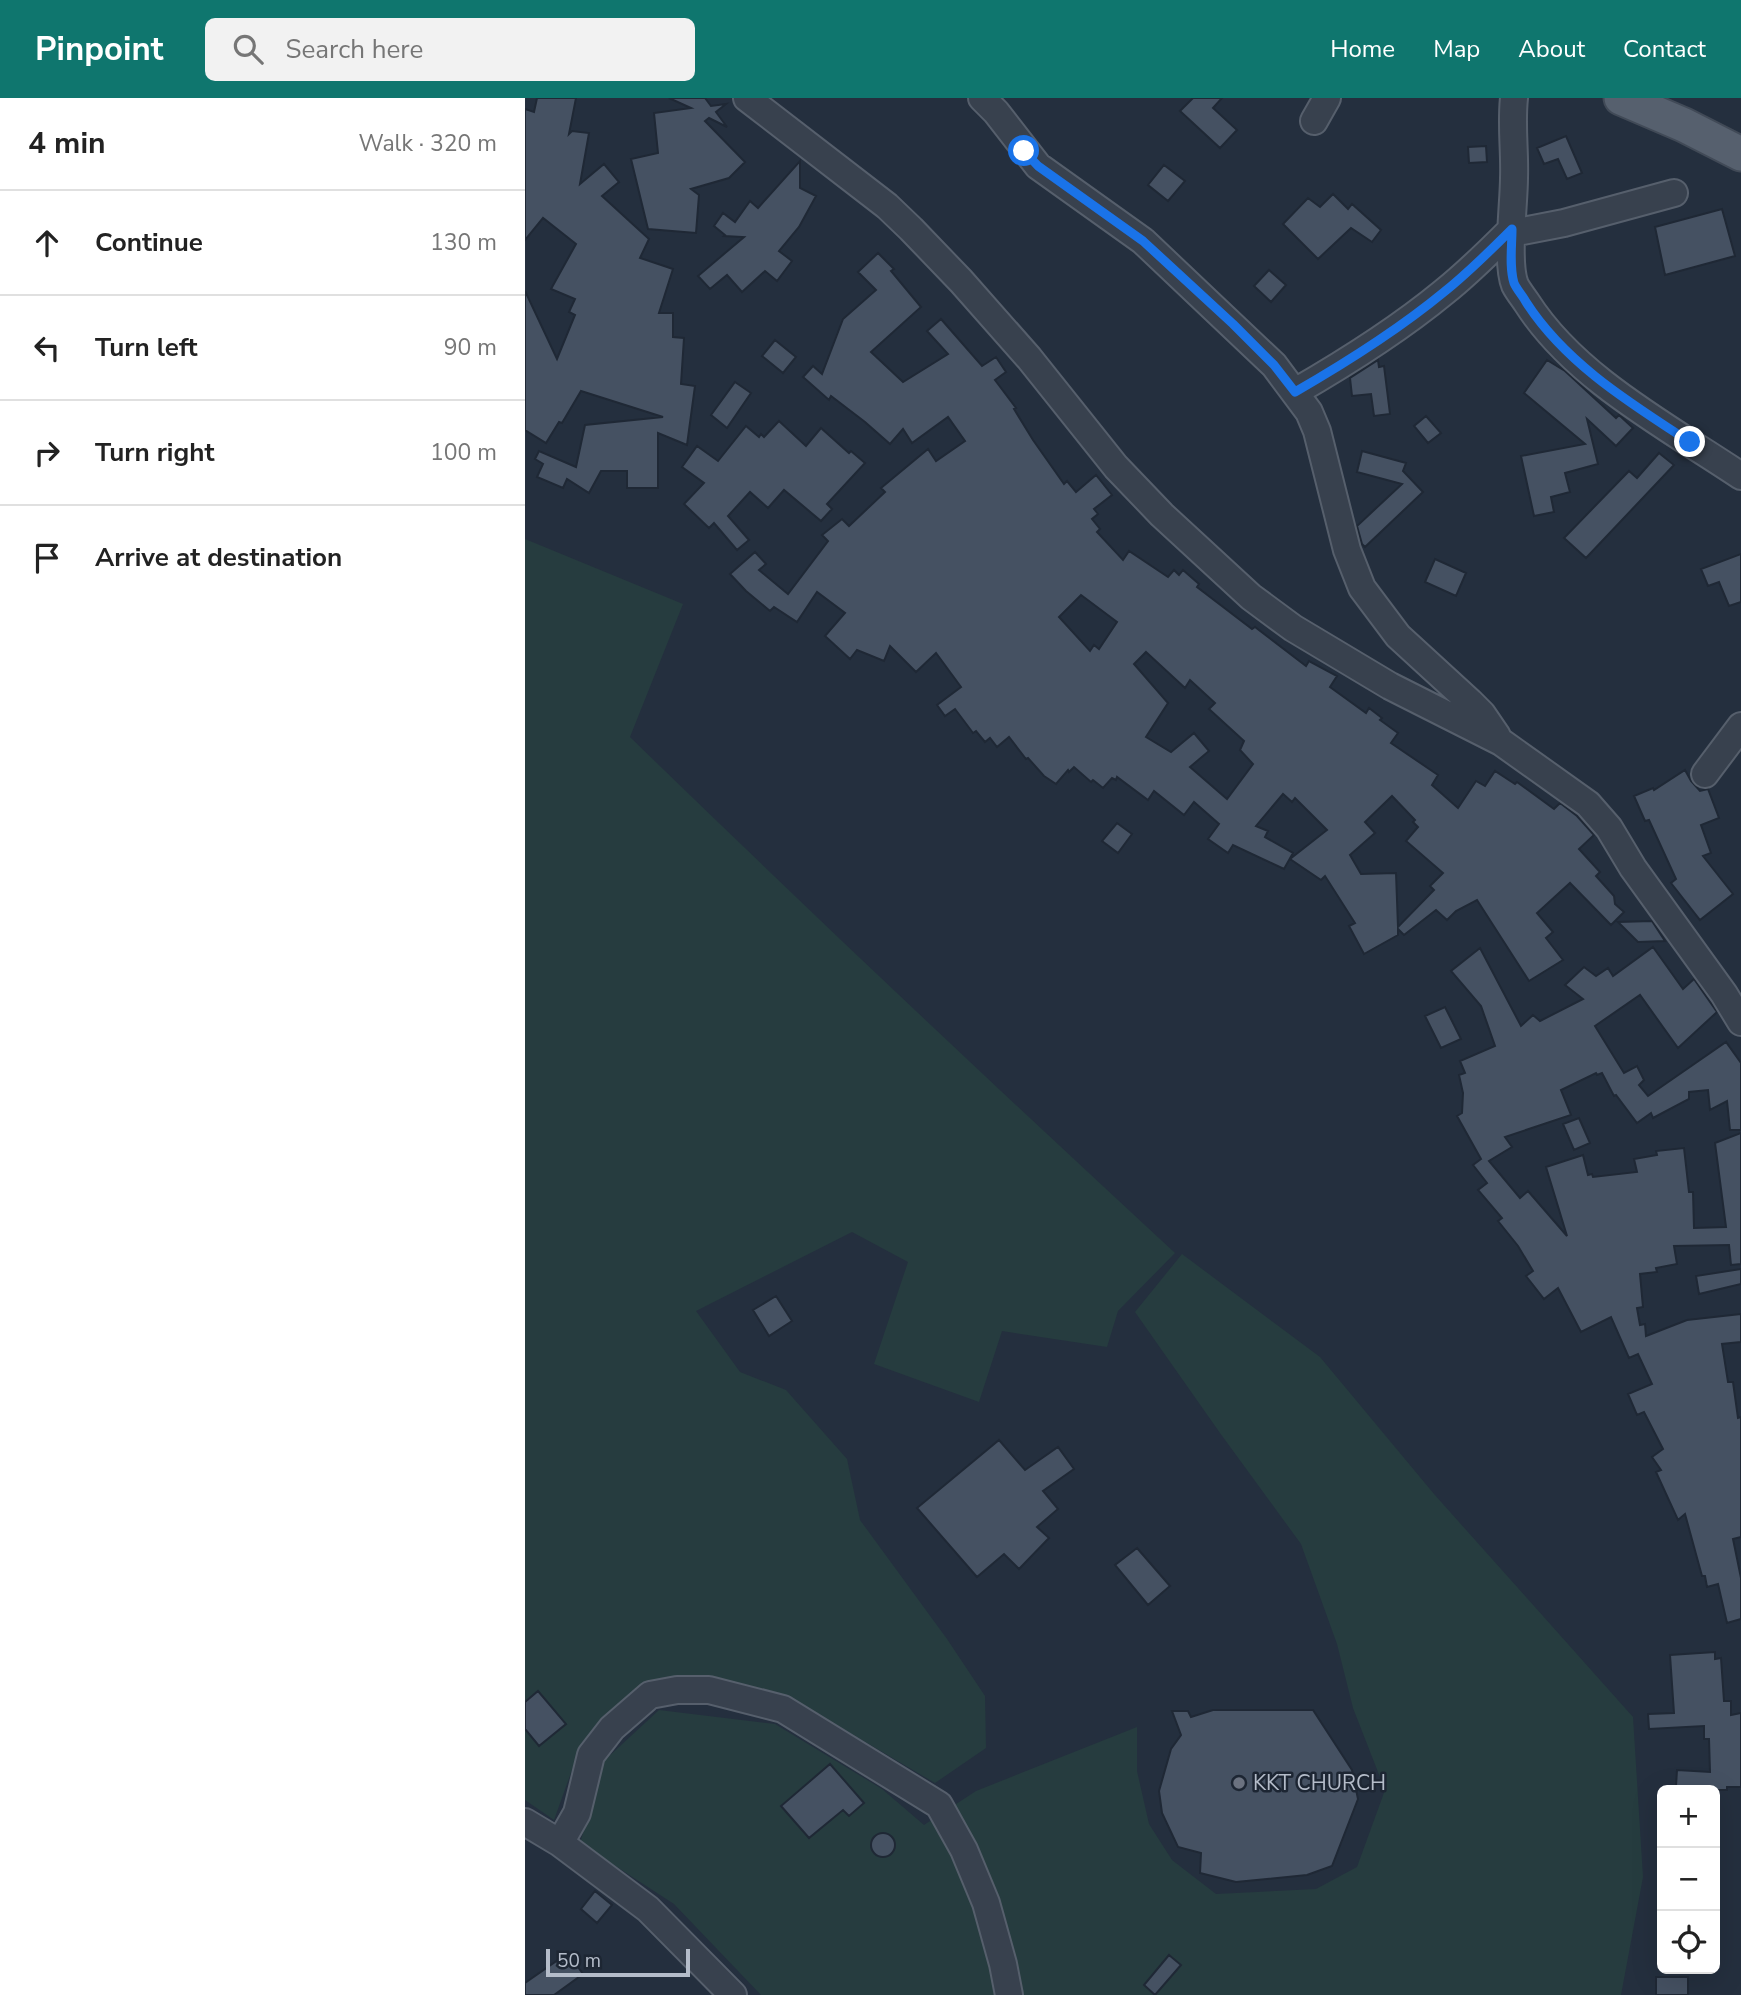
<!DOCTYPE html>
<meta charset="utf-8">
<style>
:root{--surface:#fff;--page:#f2f2f2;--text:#222;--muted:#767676;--line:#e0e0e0;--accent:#0f766e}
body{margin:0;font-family:"Nunito Sans",sans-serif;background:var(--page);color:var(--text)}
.controls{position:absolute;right:21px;bottom:21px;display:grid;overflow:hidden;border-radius:10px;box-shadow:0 7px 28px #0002}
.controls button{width:63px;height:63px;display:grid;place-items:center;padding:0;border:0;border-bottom:2px solid var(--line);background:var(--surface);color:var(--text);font:35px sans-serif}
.scale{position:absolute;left:21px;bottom:18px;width:144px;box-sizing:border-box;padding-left:7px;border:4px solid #b4bcc9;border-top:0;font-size:19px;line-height:24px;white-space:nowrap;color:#b4bcc9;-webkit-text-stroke:5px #1d2633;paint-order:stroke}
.stop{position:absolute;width:21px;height:21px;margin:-16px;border:5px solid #1a73e8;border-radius:50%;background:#fff}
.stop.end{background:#1a73e8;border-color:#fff;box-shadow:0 2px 7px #0008}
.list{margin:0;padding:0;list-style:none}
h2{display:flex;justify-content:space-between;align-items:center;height:91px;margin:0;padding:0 28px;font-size:30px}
h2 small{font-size:23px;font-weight:400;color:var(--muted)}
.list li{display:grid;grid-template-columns:46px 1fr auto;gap:21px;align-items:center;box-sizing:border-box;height:105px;padding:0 28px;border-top:2px solid var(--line)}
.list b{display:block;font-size:26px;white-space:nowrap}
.list em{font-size:23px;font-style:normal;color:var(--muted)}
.icon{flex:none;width:38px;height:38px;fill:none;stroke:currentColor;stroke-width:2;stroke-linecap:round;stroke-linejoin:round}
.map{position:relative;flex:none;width:1216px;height:1897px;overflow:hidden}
header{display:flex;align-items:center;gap:42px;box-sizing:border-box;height:98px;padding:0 35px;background:var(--accent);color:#fff}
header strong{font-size:33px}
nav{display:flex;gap:38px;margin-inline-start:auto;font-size:24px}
.search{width:490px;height:63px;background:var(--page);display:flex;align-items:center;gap:18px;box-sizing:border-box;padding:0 24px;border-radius:10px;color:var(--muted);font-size:26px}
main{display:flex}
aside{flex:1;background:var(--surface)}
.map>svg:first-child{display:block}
.green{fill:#263c3f}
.building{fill:#455162;stroke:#1f2835;stroke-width:2;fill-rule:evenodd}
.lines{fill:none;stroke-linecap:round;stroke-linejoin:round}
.minor-casing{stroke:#565f6c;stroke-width:30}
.major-casing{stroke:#414a57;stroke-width:37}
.minor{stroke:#38414e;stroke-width:26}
.major{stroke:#56606e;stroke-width:33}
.route{stroke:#1a73e8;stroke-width:9}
.worship-dot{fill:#6b7280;stroke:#1d2633;stroke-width:2.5}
.labels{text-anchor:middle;stroke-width:5;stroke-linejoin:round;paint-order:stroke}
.poi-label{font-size:21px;fill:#b4bcc9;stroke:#1d2633;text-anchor:start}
</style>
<header>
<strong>Pinpoint</strong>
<div class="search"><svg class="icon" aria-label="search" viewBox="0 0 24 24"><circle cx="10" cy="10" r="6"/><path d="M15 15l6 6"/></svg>Search here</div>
<nav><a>Home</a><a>Map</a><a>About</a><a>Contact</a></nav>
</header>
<main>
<aside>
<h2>4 min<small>Walk · 320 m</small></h2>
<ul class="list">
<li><svg class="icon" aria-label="ahead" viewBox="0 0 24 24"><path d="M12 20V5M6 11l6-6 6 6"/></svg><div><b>Continue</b></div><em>130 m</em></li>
<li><svg class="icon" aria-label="left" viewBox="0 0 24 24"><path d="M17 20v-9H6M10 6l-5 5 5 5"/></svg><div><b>Turn left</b></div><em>90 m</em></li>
<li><svg class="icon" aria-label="right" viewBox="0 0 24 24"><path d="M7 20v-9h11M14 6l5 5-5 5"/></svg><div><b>Turn right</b></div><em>100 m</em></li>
<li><svg class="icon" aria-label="arrive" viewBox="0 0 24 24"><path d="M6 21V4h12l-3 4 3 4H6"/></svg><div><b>Arrive at destination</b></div></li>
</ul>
</aside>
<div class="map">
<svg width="1216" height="1897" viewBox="0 0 1216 1897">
<rect width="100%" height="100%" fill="#242f3e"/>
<path class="green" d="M 0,441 L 158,506 L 105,639 C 284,813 466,985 650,1155 L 593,1213 L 582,1249 L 477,1233 L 454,1304 L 349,1266 L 383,1164 L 327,1134 L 171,1213 L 215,1274 L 261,1292 L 322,1361 L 335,1422 L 422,1541 L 460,1598 L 461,1650 L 410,1685 L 269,1602 L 180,1577 L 116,1587 L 57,1644 L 29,1722 L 0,1702 Z
M 657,1156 L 795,1259 L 909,1396 L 1108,1619 L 1118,1779 L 1096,1897 L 236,1897 L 149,1806 L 55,1745 L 80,1662 L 134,1612 L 250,1626 L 357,1691 L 399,1727 L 451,1693 L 612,1629 L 612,1673 L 624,1726 L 647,1762 L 691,1796 L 791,1791 L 832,1769 L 860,1692 L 828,1610 L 812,1546 L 776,1446 L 695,1335 L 610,1214 Z"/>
<path class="building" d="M 12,0 L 51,0 L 44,36 L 47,33 L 64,35 L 55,86 L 79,66 L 94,84 L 77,98 L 124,141 L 115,160 L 148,171 L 134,215 L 148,215 L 148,239 L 159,240 L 156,286 L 170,288 L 162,347 L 133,335 L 133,390 L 102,390 L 102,373 L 76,373 L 64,395 L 42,381 L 38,390 L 12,379 L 18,366 L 10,361 L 14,353 L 51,369 L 60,327 L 138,319 L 56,293 L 37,325 L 34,324 L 21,345 L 0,332 L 0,193 L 32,261 L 50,217 L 44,214 L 50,201 L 26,191 L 51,146 L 18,120 L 0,142 L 0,11 L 9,14 Z
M 144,0 L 180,0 L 186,8 L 201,6 L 191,14 L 202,29 L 184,20 L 180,23 L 220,64 L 204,80 L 166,91 L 174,97 L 171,135 L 123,131 L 106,61 L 133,55 L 129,15 L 166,10 Z
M 668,0 L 697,0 L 688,10 L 712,32 L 695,50 L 655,13 Z
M 1041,38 L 1057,75 L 1042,81 L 1033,61 L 1019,66 L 1012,50 Z
M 961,48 L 962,64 L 944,65 L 943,49 Z
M 275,63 L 275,90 L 291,98 L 274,129 L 254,153 L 267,163 L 252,183 L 240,173 L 217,194 L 202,177 L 185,191 L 173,178 L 219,139 L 199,138 L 200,137 L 189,128 L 198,115 L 210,124 L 225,103 L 233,110 Z
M 639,67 L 660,83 L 643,103 L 623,87 Z
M 808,96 L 823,111 L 827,106 L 856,132 L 847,144 L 826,130 L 793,161 L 758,126 L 783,100 L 795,109 Z
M 1197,111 L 1210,158 L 1140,177 L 1130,129 Z
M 353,155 L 369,171 L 366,173 L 396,209 L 346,254 L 378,284 L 423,256 L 402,233 L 416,221 L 457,268 L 471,259 L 481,274 L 470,282 L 491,310 L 489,311 L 508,342 L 539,386 L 542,383 L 551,394 L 571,377 L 587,397 L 569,411 L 573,416 L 567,421 L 575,431 L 572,434 L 598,462 L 604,453 L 643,479 L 649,472 L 654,477 L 658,472 L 674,486 L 672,489 L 727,531 L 730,529 L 781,568 L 784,563 L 812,578 L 805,589 L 841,615 L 844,610 L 857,620 L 855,622 L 873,635 L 866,645 L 913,677 L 907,687 L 933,710 L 951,683 L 960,688 L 970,673 L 990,686 L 992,684 L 1029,711 L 1035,705 L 1052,718 L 1069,737 L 1054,751 L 1075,774 L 1071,778 L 1089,798 L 1090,806 L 1099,814 L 1086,827 L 1045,785 L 1012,815 L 1028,834 L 1021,840 L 1038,862 L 1004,883 L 952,802 L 931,813 L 922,822 L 911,812 L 879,837 L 873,831 L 873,837 L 839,856 L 824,828 L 830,825 L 800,778 L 796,782 L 765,761 L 802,732 L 770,700 L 767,704 L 758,696 L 731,728 L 743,733 L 740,739 L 768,755 L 759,771 L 708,747 L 703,755 L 683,741 L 694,726 L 669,704 L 659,717 L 629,693 L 623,702 L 592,679 L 591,682 L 587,680 L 578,690 L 568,682 L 566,684 L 549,669 L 544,674 L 543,672 L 531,686 L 519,678 L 503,660 L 501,661 L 484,639 L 472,649 L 465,640 L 460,644 L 451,633 L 448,635 L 430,611 L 420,618 L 412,607 L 436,589 L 411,555 L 391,574 L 365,548 L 359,563 L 332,552 L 325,561 L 300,538 L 320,515 L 292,494 L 272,524 L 249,509 L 245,513 L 221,493 L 205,476 L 230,454 L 241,466 L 234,472 L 263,496 L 303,443 L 297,437 L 317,421 L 324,428 L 360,394 L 356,390 L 403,351 L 411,363 L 440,343 L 423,319 L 387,345 L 378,331 L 365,346 L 340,324 L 306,298 L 304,302 L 278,279 L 288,268 L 297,276 L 318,221 L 351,192 L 333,174 ZM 556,497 L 592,524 L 574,551 L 569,547 L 565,553 L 534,519 ZM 621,554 L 660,590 L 665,582 L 690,605 L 684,611 L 719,643 L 715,652 L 728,666 L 702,701 L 665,669 L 684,653 L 669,635 L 646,654 L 621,639 L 643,605 L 609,566 ZM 867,698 L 890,722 L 888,724 L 893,729 L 881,743 L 918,775 L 905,788 L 909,792 L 873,829 L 871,775 L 836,776 L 825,757 L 850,735 L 840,724 Z
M 744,172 L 761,187 L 746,204 L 729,188 Z
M 250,242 L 271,259 L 258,275 L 237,258 Z
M 853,262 L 854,269 L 859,268 L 865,316 L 849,318 L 846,296 L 827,298 L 825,280 Z
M 1022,262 L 1040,273 L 1091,320 L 1094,317 L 1108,330 L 1091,348 L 1062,321 L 1073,366 L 1040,375 L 1045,394 L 1026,399 L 1029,414 L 1009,418 L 996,358 L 1060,346 L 999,295 Z
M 210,284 L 226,295 L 202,330 L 186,317 Z
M 901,318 L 916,335 L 903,345 L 889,328 Z
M 254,323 L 281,348 L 296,330 L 324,355 L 326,353 L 340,365 L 302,406 L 307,411 L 296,423 L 259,392 L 243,410 L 225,394 L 203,418 L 224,442 L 212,452 L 189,425 L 184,430 L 159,406 L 179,385 L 157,369 L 172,348 L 193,363 L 221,328 L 234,339 L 236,336 L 239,339 Z
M 837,353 L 881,365 L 878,373 L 898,394 L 840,449 L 837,446 L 832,428 L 877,386 L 832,374 Z
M 1134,355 L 1149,367 L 1061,460 L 1039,440 L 1104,373 L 1112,380 Z
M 1216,456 L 1216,504 L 1204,508 L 1194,484 L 1183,488 L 1176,471 Z
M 910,461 L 941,475 L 931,498 L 900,484 Z
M 1160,672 L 1166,683 L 1175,693 L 1183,691 L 1194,720 L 1176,727 L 1186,755 L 1178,758 L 1208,796 L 1175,822 L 1146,785 L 1151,781 L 1124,722 L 1120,723 L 1109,698 L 1128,690 L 1129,692 Z
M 592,725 L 607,736 L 593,755 L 577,743 Z
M 1127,823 L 1140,843 L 1113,844 L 1093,824 Z
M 1128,849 L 1158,891 L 1169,881 L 1192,914 L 1153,950 L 1115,897 L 1070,928 L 1099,975 L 1112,968 L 1119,982 L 1114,987 L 1123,998 L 1201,944 L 1216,965 L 1216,1032 L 1205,1032 L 1202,1003 L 1185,1012 L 1183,992 L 1164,994 L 1164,1001 L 1128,1020 L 1126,1015 L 1112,1025 L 1091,997 L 1089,998 L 1077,975 L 1072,977 L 1071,975 L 1036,992 L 1046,1017 L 980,1039 L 987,1049 L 964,1063 L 995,1100 L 1003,1093 L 1042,1138 L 1021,1069 L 1058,1057 L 1063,1077 L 1067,1076 L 1068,1079 L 1112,1074 L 1109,1061 L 1132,1057 L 1131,1053 L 1159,1050 L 1164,1094 L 1168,1094 L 1169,1130 L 1201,1129 L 1190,1045 L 1216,1035 L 1216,1166 L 1206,1167 L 1204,1147 L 1149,1148 L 1152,1166 L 1131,1170 L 1132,1174 L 1115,1176 L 1118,1209 L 1112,1210 L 1115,1227 L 1120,1226 L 1121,1238 L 1162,1222 L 1216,1216 L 1216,1244 L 1197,1246 L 1203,1284 L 1208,1284 L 1213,1320 L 1216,1319 L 1216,1439 L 1208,1441 L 1216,1480 L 1216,1521 L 1202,1525 L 1193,1486 L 1182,1489 L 1180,1478 L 1177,1478 L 1160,1416 L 1153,1422 L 1131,1374 L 1136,1372 L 1127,1359 L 1138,1351 L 1119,1314 L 1112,1317 L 1103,1296 L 1127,1286 L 1113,1256 L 1104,1260 L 1086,1219 L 1056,1234 L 1033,1190 L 1019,1201 L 1001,1178 L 1008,1173 L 993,1148 L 973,1123 L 977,1120 L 953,1092 L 962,1085 L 948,1067 L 956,1061 L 932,1018 L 937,1015 L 938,995 L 934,977 L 940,975 L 935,963 L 970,948 L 956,908 L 926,873 L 955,850 L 996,928 L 1008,917 L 1015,923 L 1058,901 L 1040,887 L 1059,869 L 1071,878 L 1083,870 L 1088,878 Z
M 920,909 L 936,941 L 916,950 L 900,918 Z
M 1054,1020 L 1065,1045 L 1049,1052 L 1038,1026 Z
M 1216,1171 L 1216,1186 L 1174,1196 L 1171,1178 Z
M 251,1198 L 267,1223 L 244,1238 L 228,1212 Z
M 474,1342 L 500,1372 L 533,1349 L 549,1371 L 518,1393 L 533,1411 L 512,1429 L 524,1440 L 494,1471 L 479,1456 L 452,1479 L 392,1410 Z
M 612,1450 L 645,1488 L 623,1507 L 590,1467 Z
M 1190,1554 L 1190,1561 L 1196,1560 L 1199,1603 L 1206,1603 L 1206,1617 L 1216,1615 L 1216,1689 L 1202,1689 L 1202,1692 L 1162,1692 L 1162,1689 L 1151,1688 L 1152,1672 L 1185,1674 L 1184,1641 L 1179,1641 L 1179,1628 L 1124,1631 L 1123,1616 L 1149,1615 L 1145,1557 Z
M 13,1593 L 41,1626 L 14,1648 L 0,1631 L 0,1604 Z
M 688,1612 L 788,1612 L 827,1672 L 833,1701 L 807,1768 L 782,1777 L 711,1784 L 675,1775 L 676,1755 L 653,1749 L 637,1715 L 634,1693 L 646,1651 L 656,1637 L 647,1613 L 663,1613 L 666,1619 Z
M 305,1666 L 339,1705 L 324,1718 L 318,1712 L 284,1740 L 256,1708 Z
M346 1747a12 12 0 1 1 24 0a12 12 0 1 1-24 0Z
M 70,1793 L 87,1807 L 72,1825 L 56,1811 Z
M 43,1855 L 58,1876 L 29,1897 L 0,1897 L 0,1885 Z
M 644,1857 L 656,1867 L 630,1897 L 619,1887 Z
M 1131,1879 L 1163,1879 L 1163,1897 L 1131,1897 Z"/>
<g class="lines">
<g class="minor-casing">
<path id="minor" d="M 222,0 L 362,108 L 386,131 L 436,183 L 504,260 L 591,369 L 637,417 L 726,499 L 768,530 L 865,588 L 976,644 L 1063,706 L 1084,730 L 1108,770 L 1199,896 L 1216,924
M 457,0 L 471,14 L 513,68 L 618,143 L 749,267 L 784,314 L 792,333 L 822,452 L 837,490 L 873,538 L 945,604 L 957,616 L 972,638
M 989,0 C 986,27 990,53 989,80 C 989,106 981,165 990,187 C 993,193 998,199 1002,205 C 1050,280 1143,329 1216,378
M 789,23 L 802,0
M 987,135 L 1039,125 L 1149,95
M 770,294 C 822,264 873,232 919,194 C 943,175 965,153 987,131
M 1180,676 L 1216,628
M 0,1724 L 35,1745 L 123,1811 L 208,1897
M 35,1745 L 52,1715 L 66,1657 L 87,1630 L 125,1597 L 152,1592 L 184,1592 L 258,1611 L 414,1707 L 439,1752 L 461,1805 L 478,1866 L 484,1897"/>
</g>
<g class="major-casing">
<path id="major" d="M 1096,0 L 1159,27 L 1216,56"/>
</g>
<use href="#minor" class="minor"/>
<use href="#major" class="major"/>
</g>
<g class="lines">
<path class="route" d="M 499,53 L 513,68 L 618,143 L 708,226 L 749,267 L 770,294 C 822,264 873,232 919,194 C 943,175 965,153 987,131 C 987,148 984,169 989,185 C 992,192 998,198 1001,204 C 1040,265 1105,305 1165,344"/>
</g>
<circle class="worship-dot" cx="714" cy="1685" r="7"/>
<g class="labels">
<g class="poi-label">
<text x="728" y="1692">KKT CHURCH</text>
</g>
</g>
</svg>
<div class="controls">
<button>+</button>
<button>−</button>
<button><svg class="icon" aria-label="locate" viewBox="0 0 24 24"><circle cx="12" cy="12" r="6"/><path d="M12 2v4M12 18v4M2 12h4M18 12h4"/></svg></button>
</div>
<div class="scale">50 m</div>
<div class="stop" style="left:499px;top:53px"></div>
<div class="stop end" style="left:1165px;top:344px"></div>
</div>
</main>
